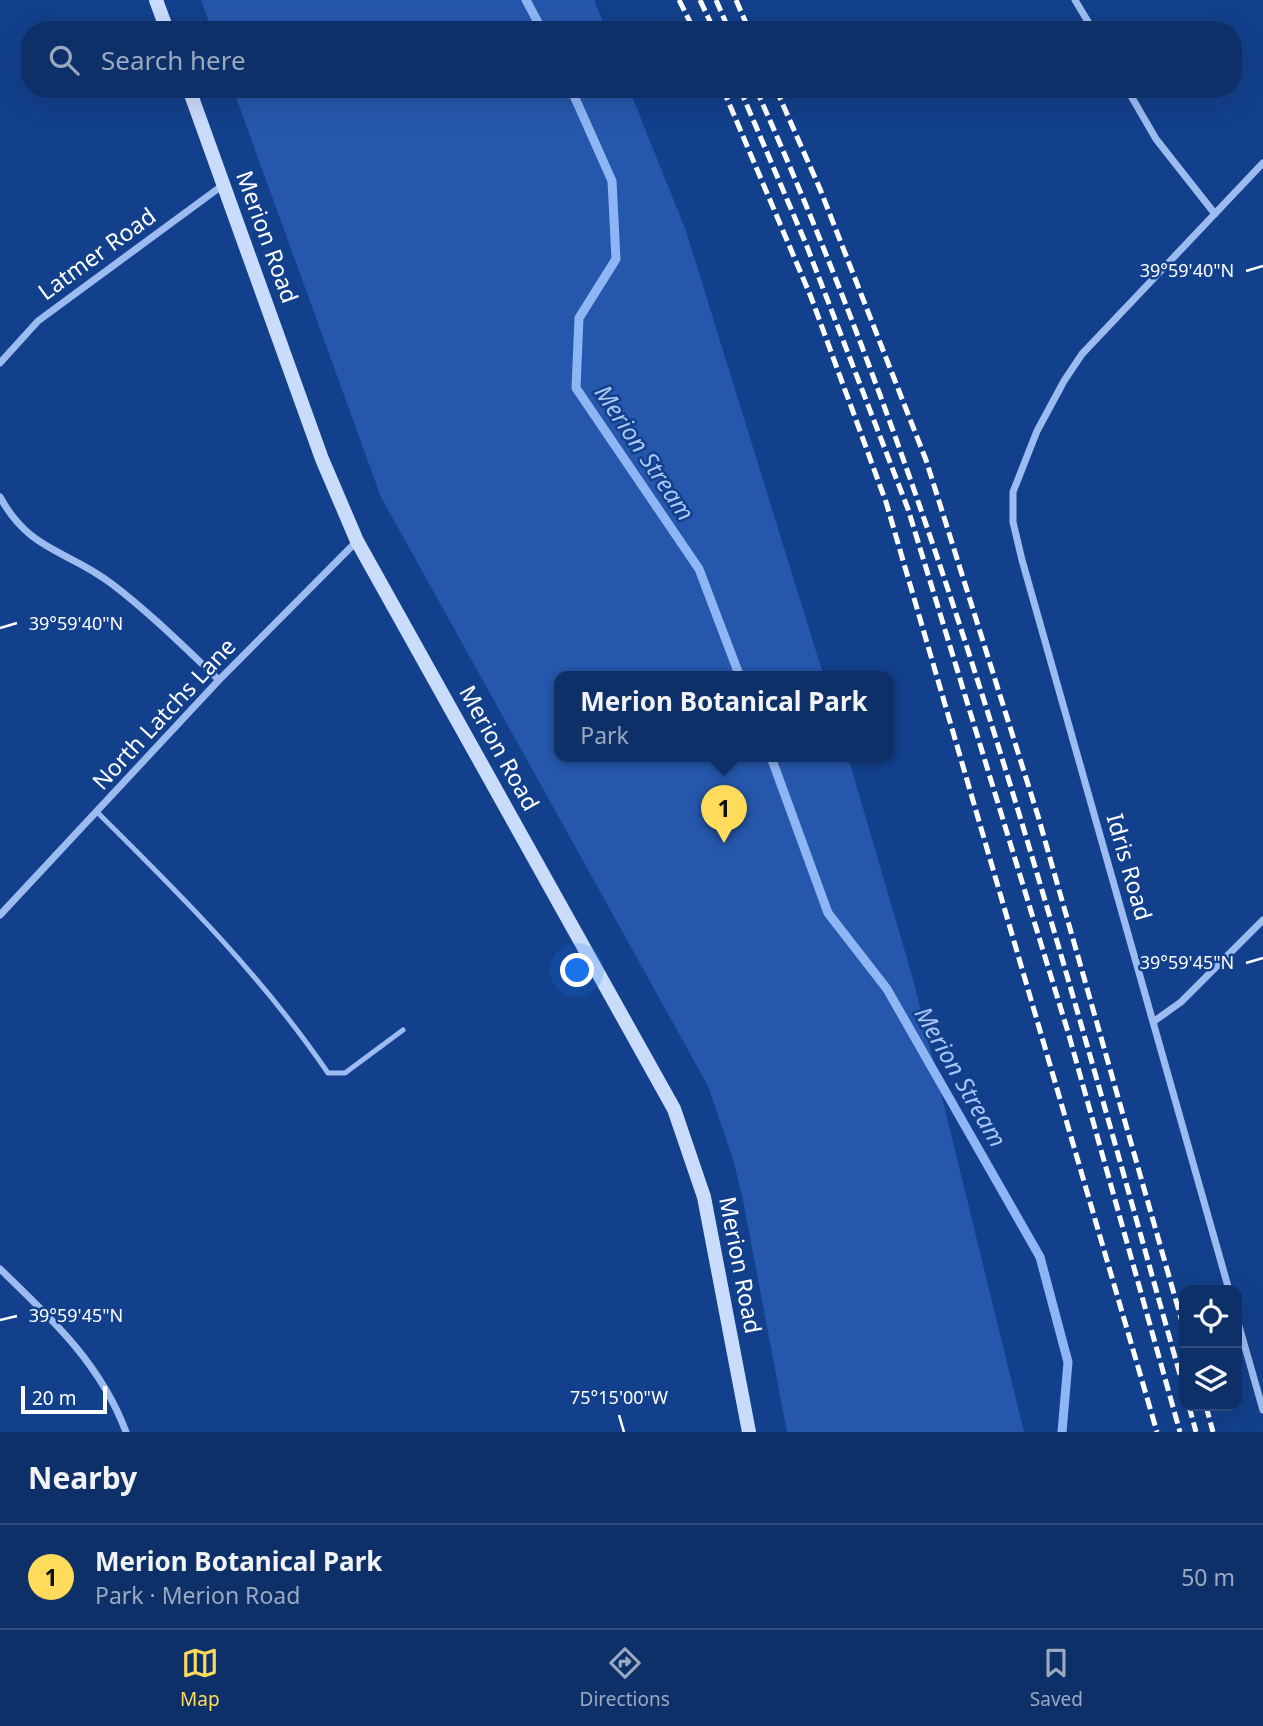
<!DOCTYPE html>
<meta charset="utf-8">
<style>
:root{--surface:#0e3069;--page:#1c3c71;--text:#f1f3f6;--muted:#9ba9c0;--line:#2e4b7d;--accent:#ffdb5c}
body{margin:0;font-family:"Noto Sans",sans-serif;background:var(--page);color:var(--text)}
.controls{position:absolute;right:21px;bottom:21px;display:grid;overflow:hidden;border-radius:14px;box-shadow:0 7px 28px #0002}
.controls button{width:63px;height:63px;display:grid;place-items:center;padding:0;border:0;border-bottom:2px solid var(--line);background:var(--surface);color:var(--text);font:35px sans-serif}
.scale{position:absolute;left:21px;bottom:18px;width:86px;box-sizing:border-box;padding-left:7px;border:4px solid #fff;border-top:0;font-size:19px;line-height:24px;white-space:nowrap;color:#fff;-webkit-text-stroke:5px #13408c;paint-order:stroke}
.you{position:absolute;left:578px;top:971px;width:24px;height:24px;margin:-18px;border:5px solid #fff;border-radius:50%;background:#1a73e8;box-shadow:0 0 0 10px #1a73e833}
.badge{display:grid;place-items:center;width:46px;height:46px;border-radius:50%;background:var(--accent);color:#111;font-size:23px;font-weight:700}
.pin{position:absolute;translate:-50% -58px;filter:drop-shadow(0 2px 4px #0008)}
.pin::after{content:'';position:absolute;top:37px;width:24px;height:21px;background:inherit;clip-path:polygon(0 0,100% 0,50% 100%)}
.popup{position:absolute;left:554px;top:671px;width:340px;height:91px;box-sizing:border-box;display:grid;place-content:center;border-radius:14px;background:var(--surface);filter:drop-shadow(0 2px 5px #0005);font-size:23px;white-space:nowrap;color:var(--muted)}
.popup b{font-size:26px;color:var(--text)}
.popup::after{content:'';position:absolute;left:50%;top:100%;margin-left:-14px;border:14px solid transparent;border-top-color:var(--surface)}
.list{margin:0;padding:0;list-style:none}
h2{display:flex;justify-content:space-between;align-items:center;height:91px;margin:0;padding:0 28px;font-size:30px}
h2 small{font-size:23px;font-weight:400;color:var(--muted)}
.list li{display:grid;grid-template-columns:46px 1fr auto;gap:21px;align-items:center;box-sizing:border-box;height:105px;padding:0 28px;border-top:2px solid var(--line)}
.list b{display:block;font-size:26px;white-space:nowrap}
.list p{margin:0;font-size:23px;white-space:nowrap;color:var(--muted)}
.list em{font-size:23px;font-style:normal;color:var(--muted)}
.icon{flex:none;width:38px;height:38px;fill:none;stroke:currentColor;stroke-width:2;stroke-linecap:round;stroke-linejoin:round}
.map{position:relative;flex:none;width:1263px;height:1432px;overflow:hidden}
.search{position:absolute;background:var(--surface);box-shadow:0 7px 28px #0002;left:21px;right:21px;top:21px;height:77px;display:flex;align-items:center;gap:18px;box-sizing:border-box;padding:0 24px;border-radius:28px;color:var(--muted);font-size:26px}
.sheet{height:196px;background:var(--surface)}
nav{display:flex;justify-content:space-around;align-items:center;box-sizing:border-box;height:98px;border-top:2px solid var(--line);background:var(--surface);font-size:19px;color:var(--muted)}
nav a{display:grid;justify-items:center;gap:4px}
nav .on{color:var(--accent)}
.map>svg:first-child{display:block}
.green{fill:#2558ac}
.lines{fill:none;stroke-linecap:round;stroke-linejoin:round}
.stream{stroke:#8eb6f4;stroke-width:9}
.lane{stroke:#9cbcf1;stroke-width:5}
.street{stroke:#9cbcf1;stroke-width:7}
.secondary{stroke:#cadcfb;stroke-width:14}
.rail{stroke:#fff;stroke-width:5;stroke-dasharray:12 5;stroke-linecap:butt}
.ticks{fill:none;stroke:#fff;stroke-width:2.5}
.labels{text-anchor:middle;stroke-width:5;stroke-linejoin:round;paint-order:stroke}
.street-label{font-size:23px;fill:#fff;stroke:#13408c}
.water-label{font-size:24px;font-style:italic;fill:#a8c7f8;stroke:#13408c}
.ticks-label{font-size:18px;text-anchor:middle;fill:#fff;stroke:#13408c;stroke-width:5;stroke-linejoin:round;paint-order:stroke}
</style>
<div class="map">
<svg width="1263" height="1432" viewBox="0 0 1263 1432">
<rect width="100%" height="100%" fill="#13408c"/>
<path class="green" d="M 201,0 L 594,0 L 606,30 L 212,30 Z
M 233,89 L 629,89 L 686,231 L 824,677 L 560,677 L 560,757 L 848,757 L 913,979 L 1024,1432 L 787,1432 L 743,1200 L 733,1159 L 708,1086 L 381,497 Z"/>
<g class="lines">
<path class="stream" d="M 526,0 L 542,30
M 571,89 L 612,181 L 616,259 L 579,318 L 576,388 L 699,569 L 740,677
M 771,757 L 828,913 L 887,989 L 1040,1257 L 1068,1362 L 1062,1432"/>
<path class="lane" d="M 98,813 C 181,895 262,976 328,1073 L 345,1073 L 403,1030"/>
<path class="street" d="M 1075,0 L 1093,30
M 1127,89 L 1156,139 L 1215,214
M 0,363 L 38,321 L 223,185
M 0,497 C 30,552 68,550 112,584 C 150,613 184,647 219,680
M 0,915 L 219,680 L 357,541
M 1153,1022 L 1181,1002 L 1263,920
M 0,1269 C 51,1318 101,1364 126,1432
M 1229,1290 L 1022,560 L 1013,522 L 1013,492 L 1037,431 L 1064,381 L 1082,354 L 1263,163
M 1237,1319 L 1263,1410"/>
<path class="secondary" d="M 156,0 L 167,30
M 189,89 L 322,459 L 357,541 L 674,1109 L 704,1197 L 749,1432"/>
<path class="rail" d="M 679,0 L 694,30
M 700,0 L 714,30
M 716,0 L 729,30
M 736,0 L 749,30
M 723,89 L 811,297 L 886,502 L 1157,1432
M 740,89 L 806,244 L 908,509 L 1068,1032 L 1180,1432
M 756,89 C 943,507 1060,950 1184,1389
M 776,89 L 820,189 L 926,460 L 1038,816 L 1184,1329
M 1189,1406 L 1196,1432
M 1206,1406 L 1213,1432"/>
</g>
<path class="ticks" d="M 1246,271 L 1263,266M 0,628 L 17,623M 1246,963 L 1263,958M 0,1320 L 17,1316M 619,1415 L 624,1432"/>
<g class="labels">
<g class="street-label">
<text transform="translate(267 237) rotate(70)" y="8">Merion Road</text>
<text transform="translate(97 254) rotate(-36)" y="8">Latmer Road</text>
<text transform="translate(164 714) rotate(-47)" y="8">North Latchs Lane</text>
<text transform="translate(499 748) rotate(61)" y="8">Merion Road</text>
<text transform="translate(1129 867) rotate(74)" y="8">Idris Road</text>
<text transform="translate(740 1265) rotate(79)" y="8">Merion Road</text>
</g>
<g class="water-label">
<text transform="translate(644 453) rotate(56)" y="8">Merion Stream</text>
<text transform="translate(960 1077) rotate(60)" y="8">Merion Stream</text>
</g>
</g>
<g class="ticks-label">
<text x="1187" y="277">39°59'40"N</text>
<text x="76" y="630">39°59'40"N</text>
<text x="1187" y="969">39°59'45"N</text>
<text x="76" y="1322">39°59'45"N</text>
<text x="619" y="1404">75°15'00"W</text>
</g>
</svg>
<div class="controls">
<button><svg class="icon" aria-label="locate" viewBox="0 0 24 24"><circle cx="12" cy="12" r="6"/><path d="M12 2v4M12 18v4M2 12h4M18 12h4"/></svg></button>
<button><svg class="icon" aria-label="layers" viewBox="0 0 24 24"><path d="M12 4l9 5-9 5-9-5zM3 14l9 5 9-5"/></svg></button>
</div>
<div class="scale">20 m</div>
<div class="you"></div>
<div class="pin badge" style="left:724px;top:843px">1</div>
<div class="popup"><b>Merion Botanical Park</b>Park</div>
<div class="search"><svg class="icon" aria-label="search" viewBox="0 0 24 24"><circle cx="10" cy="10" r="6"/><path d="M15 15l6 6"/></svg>Search here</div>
</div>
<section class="sheet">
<h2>Nearby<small></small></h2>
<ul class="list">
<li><span class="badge">1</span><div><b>Merion Botanical Park</b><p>Park · Merion Road</p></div><em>50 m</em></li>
</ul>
</section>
<nav>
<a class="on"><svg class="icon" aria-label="map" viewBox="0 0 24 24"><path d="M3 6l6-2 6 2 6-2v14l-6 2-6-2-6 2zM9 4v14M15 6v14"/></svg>Map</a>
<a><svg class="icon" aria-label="directions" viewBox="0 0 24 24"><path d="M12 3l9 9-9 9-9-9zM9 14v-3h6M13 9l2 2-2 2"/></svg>Directions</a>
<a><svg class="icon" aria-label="saved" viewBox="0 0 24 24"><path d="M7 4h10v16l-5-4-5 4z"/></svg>Saved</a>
</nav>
